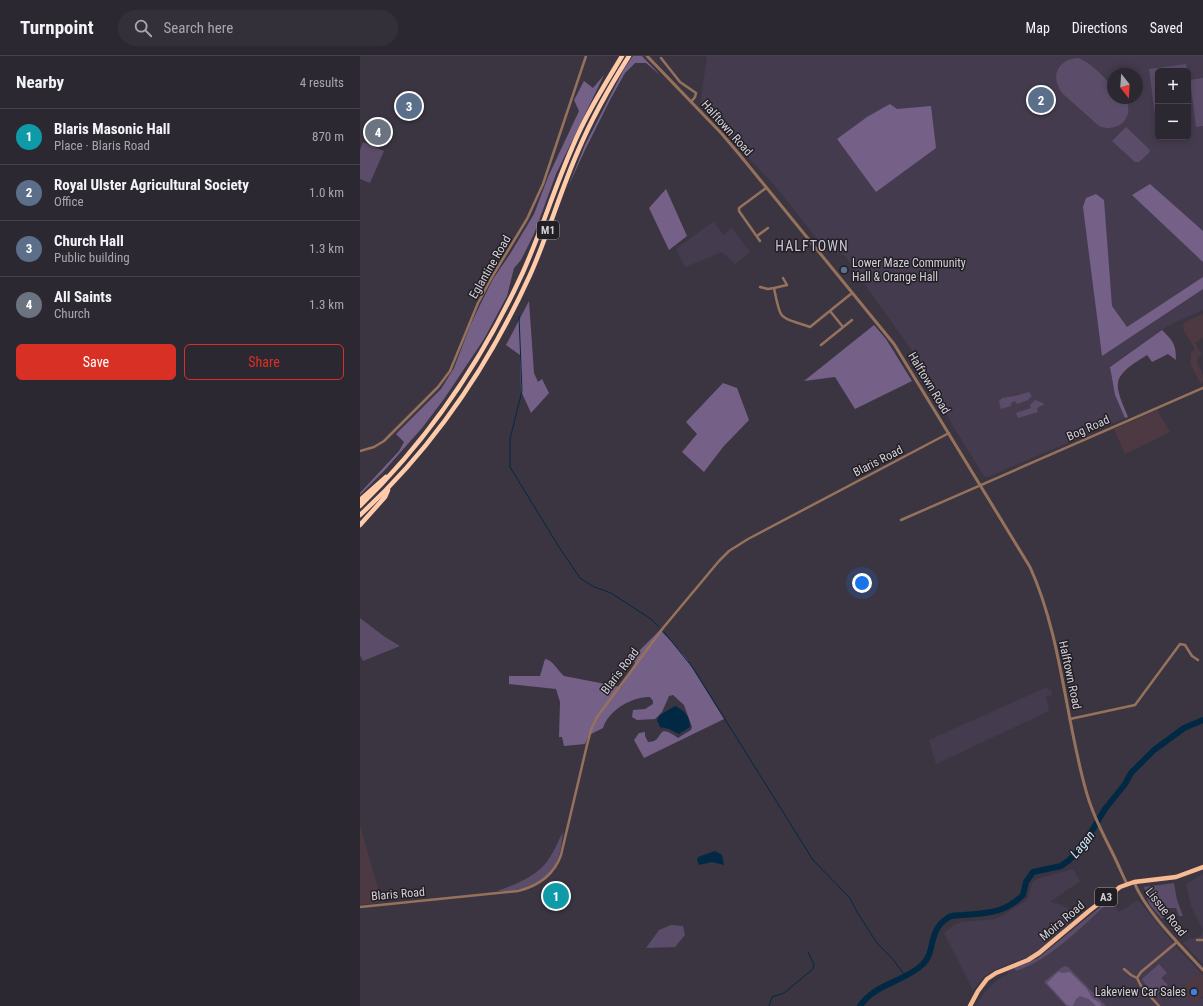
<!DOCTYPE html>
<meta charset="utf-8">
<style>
:root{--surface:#2c2832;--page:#34303a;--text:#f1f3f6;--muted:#a6a6ac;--line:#48444d;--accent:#d93025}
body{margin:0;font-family:"Roboto Condensed",sans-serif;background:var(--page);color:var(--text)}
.controls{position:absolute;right:12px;top:12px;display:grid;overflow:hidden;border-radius:6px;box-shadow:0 2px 6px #0003}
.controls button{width:36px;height:36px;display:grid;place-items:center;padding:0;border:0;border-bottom:1px solid var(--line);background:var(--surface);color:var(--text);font:20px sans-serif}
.compass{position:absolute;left:747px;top:12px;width:36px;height:36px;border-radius:50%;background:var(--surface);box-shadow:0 2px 6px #0003;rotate:163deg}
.you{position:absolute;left:502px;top:527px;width:14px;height:14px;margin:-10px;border:3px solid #fff;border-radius:50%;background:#1a73e8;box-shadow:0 0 0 6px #1a73e833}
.badge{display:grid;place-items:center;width:26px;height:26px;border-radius:50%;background:var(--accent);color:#fff;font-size:13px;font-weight:700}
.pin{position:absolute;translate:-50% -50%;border:2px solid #fff;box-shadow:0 1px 4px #0006}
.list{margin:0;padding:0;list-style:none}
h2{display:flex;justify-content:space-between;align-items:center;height:52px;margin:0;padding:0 16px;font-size:17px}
h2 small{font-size:13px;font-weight:400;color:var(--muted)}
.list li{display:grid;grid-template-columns:26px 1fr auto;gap:12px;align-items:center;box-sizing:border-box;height:56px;padding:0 16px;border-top:1px solid var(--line)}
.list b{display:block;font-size:15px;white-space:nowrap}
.list p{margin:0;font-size:13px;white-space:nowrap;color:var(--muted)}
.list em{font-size:13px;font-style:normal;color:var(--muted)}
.actions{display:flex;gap:8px;padding:12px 16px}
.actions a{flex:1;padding:9px 0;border:1px solid var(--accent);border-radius:6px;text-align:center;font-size:14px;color:var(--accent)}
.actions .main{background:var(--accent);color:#fff}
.icon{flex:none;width:22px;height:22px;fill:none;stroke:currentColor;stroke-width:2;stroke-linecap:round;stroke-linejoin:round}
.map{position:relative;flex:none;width:843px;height:950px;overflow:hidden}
header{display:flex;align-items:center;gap:24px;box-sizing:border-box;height:56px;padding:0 20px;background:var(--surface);border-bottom:1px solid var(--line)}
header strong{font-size:19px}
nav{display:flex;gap:22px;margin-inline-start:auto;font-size:14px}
.search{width:280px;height:36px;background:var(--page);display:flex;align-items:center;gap:10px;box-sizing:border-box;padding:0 14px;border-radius:22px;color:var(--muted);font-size:15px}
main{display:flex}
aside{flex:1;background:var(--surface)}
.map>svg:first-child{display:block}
.commercial{fill:#4d3941}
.built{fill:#453b4e;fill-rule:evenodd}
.green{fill:#5b4d69}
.forest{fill:#756188}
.water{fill:#022943}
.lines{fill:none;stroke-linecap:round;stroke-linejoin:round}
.stream{stroke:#022943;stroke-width:1}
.river{stroke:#022943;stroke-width:6}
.minor{stroke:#96725c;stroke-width:2.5}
.tertiary{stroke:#96725c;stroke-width:3}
.trunk{stroke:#f8ba92;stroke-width:4.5}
.motorway{stroke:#ffcba9;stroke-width:4.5}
.service-dot{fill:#5c6f8a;stroke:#211e24;stroke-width:1.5}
.shop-dot{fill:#3f7fe0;stroke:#211e24;stroke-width:1.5}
.labels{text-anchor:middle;stroke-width:3;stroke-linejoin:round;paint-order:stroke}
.shield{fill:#211e24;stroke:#9e9ba2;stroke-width:1}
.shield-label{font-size:11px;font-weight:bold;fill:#d4d0d8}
.street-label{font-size:12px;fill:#d4d0d8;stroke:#211e24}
.poi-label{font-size:12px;fill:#d4d0d8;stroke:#211e24;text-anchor:start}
.water-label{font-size:13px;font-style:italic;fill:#d0e8fc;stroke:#211e24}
.quarter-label{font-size:14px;letter-spacing:1px;fill:#cdc5d6;stroke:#211e24}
</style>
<header>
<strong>Turnpoint</strong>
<div class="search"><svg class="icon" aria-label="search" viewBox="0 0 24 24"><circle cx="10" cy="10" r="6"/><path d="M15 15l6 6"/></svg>Search here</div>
<nav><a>Map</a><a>Directions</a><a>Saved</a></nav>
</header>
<main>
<aside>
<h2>Nearby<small>4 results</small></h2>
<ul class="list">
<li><span class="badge" style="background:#0f9aa8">1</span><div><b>Blaris Masonic Hall</b><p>Place · Blaris Road</p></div><em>870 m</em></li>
<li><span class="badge" style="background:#5c6f8a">2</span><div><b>Royal Ulster Agricultural Society</b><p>Office</p></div><em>1.0 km</em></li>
<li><span class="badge" style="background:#5c6f8a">3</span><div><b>Church Hall</b><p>Public building</p></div><em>1.3 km</em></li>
<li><span class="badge" style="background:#6b7280">4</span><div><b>All Saints</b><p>Church</p></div><em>1.3 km</em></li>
</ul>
<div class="actions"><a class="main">Save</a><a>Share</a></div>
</aside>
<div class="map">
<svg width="843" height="950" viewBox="0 0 843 950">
<rect width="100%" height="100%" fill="#3b3542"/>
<path class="commercial" d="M 843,258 L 843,282 L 835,287 L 842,299 L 838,301 L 837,306 L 843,319 L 843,325 L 841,329 L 831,309 L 831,297 L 835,293 L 824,275 L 823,269 L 825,266 Z
M 797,354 L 810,376 L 765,398 L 754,373 Z
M 0,769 L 22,846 L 0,849 Z
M 840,916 L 843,919 L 843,940 L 834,948 L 821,931 Z"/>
<path class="built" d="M 347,0 L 843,0 L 843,254 L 809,269 L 750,310 L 755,339 L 765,362 L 628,421 L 624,420 L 593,370 L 556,300 L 485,200 L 458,184 L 416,131 L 340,50 ZM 798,15 L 828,15 L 828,81 L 798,81 ZM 753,18 L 777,18 L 777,42 L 753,42 Z
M 354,165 L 363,179 L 372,172 L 390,196 L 375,208 L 362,196 L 325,211 L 316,193 Z
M 687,631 L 688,634 L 691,633 L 692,639 L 686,640 L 689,655 L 576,708 L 569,684 Z
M 713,813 L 720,825 L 690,846 L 699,848 L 707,852 L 712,858 L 709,869 L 677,897 L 634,914 L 624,920 L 613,934 L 584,877 L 594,869 L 602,866 L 635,863 L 642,860 L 664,846 L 668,842 L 672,827 L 677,823 Z
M 843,818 L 843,873 L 831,850 L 826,828 Z
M 751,844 L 759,856 L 778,844 L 818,893 L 840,916 L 821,931 L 834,948 L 842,941 L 843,944 L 843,950 L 615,950 L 626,935 L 637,924 L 648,918 L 647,915 L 654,912 L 655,915 L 693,895 Z
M 842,876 L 843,876 L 843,908 L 823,887 L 830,883 L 841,881 Z"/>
<path class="green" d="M 718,2 C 732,7 742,20 753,30 L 753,42 L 765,42 C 776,61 758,78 739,70 L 702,37 C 690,20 697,4 718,2 Z
M 826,8 L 827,15 L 798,15 L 797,75 L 789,13 Z
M 843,22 L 843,70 L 836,71 L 830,24 Z
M 766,71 L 790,94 L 789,97 L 779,106 L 775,106 L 752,85 Z
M 3,86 L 24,95 L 10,127 L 0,123 L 0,94 Z
M 669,336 L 672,340 L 668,344 L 657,348 L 655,345 L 651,347 L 651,350 L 641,353 L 639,345 L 642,342 L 655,340 Z
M 675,344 L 685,348 L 677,352 L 678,356 L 658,362 L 656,357 L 671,352 L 670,349 Z
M 0,562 L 25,581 L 40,590 L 3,605 L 0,599 Z
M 203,776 C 202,786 201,797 196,807 C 185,829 159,836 137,835 C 154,829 178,820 188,804 C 194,796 198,785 203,776 Z
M 814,827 L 817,844 L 823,860 L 819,860 L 816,852 L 805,852 L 803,855 L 804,861 L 802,863 L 789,848 L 784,831 Z
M 750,843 L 751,844 C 722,870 692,903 656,915 L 654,912 L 678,902 Z
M 311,869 L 323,870 L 325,879 L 315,891 L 286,892 L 299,874 Z
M 799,908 L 807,917 L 801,922 L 808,929 L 795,939 L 782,924 L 783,922 Z
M 705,910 L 708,911 L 746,950 L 706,950 L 684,926 L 701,912 Z"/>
<path class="forest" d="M 273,0 L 282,0 L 300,19 L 286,7 L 275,7 L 265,17 L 250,44 L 225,94 L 208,131 L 225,89 L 264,13 Z
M 244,19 L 196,118 L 174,178 L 161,204 L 154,212 L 147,240 L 124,283 L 84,343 L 62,372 L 23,416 L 0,439 L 0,437 L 39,395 L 44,386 L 36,378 L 81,333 L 94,312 L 110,270 L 121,247 L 133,223 L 150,198 L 174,158 L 188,121 L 219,55 L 214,44 L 224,25 L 233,32 Z
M 530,48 L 537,53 L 571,50 L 576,92 L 516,136 L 477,83 L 507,61 Z
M 790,128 L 843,175 L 843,206 L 772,139 Z
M 306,133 L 327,180 L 309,194 L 289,152 Z
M 736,138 L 744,144 L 752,250 L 767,271 L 843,221 L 843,233 L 742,300 L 723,151 L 726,142 Z
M 169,245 L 174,317 L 178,326 L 182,323 L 189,337 L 171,357 L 161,335 L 160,299 L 146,289 Z
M 514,269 L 526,283 L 552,325 L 495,353 L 475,321 L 444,325 Z
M 802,274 C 813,285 816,288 816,304 L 808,298 L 792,306 L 787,299 C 778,305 759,315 758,327 C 756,335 765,353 768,361 L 765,362 L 755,339 L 750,311 Z
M 363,327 L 377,332 L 389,364 L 363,391 L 344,416 L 322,396 L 337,378 L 326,366 Z
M 300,574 L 310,584 L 326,602 L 364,663 L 284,702 L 274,684 L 279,677 L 285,676 L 285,680 L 288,686 C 306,686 294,665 318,682 L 331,674 L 332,671 L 324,649 L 313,639 L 309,640 L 302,656 L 295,663 L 277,664 L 272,661 L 273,654 L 285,653 L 293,648 L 293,645 L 290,641 C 272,640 248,655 243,672 L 229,679 L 225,688 L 204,690 L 202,681 L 199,681 L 200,646 L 196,633 L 149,628 L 149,620 L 180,620 L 185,603 C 193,604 197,614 204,620 L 261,631 L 275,607 L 272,602 Z
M 698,916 L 703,917 L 710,916 L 727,933 L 732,942 L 740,947 L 741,950 L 736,950 L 729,943 L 720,940 L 716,943 L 714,948 L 712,950 L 707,949 L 687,927 Z"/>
<path class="water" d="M 315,650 C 324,654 330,660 330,671 L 319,678 L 309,673 L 300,671 L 297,664 L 300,659 Z
M 355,795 L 362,799 L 364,809 L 352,806 L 339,809 L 337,804 L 338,801 Z"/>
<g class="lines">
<path class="stream" d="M 159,260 L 162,335 L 150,383 L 150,411 L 199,491 L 220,522 L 232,530 L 251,537 L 291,563 L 299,571
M 304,576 L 333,612 L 453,804 L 490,842 L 497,856 L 517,887 L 532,902 L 546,921
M 842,665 L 843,665
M 409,950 L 412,941 L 424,937 L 453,913 L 454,909 L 448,896"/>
<path class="river" d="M 500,950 C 514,928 545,926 563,908 C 576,896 567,874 589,861 C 593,859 599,859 604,859 C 628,857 645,857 663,839 L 666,826 L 673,816 L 701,810 L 708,805 L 721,793 L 745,753 L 765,728 L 771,717 L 794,694 L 816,678 L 824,672 L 843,664"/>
<path class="minor" d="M 301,2 L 320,26 L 336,37 L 335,41 L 331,46
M 397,180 L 408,172
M 400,185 L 379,155 L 379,152 L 406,132
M 400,231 L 408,233 L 414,232 C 421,266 418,260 450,271 L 492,237
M 414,232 L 427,229 L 423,222
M 470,255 L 483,271
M 461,289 L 492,264
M 0,395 L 14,391 L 24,385 L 78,331 L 90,315 L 118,247 L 132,221 L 167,163 L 183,128 L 226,0
M 541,464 L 843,332
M 710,663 L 775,649 L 820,588 L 825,589 L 832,600 L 838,604
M 0,851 L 158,835 C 178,830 194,819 201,799 L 227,689 L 231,674 L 237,661 L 303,572 L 359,505 L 369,495 L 388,483 L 589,377
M 837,884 L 843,884
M 764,913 L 771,919 L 777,922
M 799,950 L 781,930 L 777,922 L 781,916 L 817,886"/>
<path class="tertiary" d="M 287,0 L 362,78 L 379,98 L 534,288 L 670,511 C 701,579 705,659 725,731 C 731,755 742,776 753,798 C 758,808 762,818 767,828
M 774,826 C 786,856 821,890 843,914"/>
<path class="trunk" d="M 610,950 L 618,935 L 627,923 L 636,917 L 668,904 L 679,897 L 729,855 L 760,831 L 774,826 L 816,821 L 843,811"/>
<path class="motorway" d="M 0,444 L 26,421
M 0,450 C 69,383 123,303 163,216 C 181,176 194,133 212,92 C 225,60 244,30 262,0
M 0,459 C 73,392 129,309 170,219 C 188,179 200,136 218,95 C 232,62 250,30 269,0
M 0,469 L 25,441 L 28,434"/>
</g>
<circle class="service-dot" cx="484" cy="214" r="4"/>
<circle class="shop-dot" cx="834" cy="936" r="4"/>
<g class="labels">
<g class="shield">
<rect x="177" y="165" width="22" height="18" rx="3"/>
<rect x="735" y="832" width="22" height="18" rx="3"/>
</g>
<g class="shield-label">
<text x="188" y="178">M1</text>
<text x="746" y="845">A3</text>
</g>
<g class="street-label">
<text transform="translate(367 72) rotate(48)" y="4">Halftown Road</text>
<text transform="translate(130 211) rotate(-60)" y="4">Eglantine Road</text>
<text transform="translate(569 327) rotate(59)" y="4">Halftown Road</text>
<text transform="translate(728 372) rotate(-24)" y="4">Bog Road</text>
<text transform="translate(518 405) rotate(-27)" y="4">Blaris Road</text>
<text transform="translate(260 615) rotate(-53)" y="4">Blaris Road</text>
<text transform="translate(710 619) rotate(78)" y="4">Halftown Road</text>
<text transform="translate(38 838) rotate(-5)" y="4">Blaris Road</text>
<text transform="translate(806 856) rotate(52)" y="4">Lissue Road</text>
<text transform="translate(702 865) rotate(-40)" y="4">Moira Road</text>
</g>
<g class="poi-label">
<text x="492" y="211">Lower Maze Community<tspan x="492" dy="14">Hall &amp; Orange Hall</tspan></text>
<text x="826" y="940" text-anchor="end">Lakeview Car Sales</text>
</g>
<g class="water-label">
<text transform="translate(722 788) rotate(-51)" y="5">Lagan</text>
</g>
<g class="quarter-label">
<text x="452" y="195">HALFTOWN</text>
</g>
</g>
</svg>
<div class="controls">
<button>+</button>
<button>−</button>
</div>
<svg class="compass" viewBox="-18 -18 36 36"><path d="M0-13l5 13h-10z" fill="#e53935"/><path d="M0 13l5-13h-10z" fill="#a6a6ac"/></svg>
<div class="you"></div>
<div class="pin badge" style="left:196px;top:840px;background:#0f9aa8">1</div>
<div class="pin badge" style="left:681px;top:44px;background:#5c6f8a">2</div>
<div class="pin badge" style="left:49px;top:50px;background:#5c6f8a">3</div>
<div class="pin badge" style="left:18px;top:76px;background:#6b7280">4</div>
</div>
</main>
